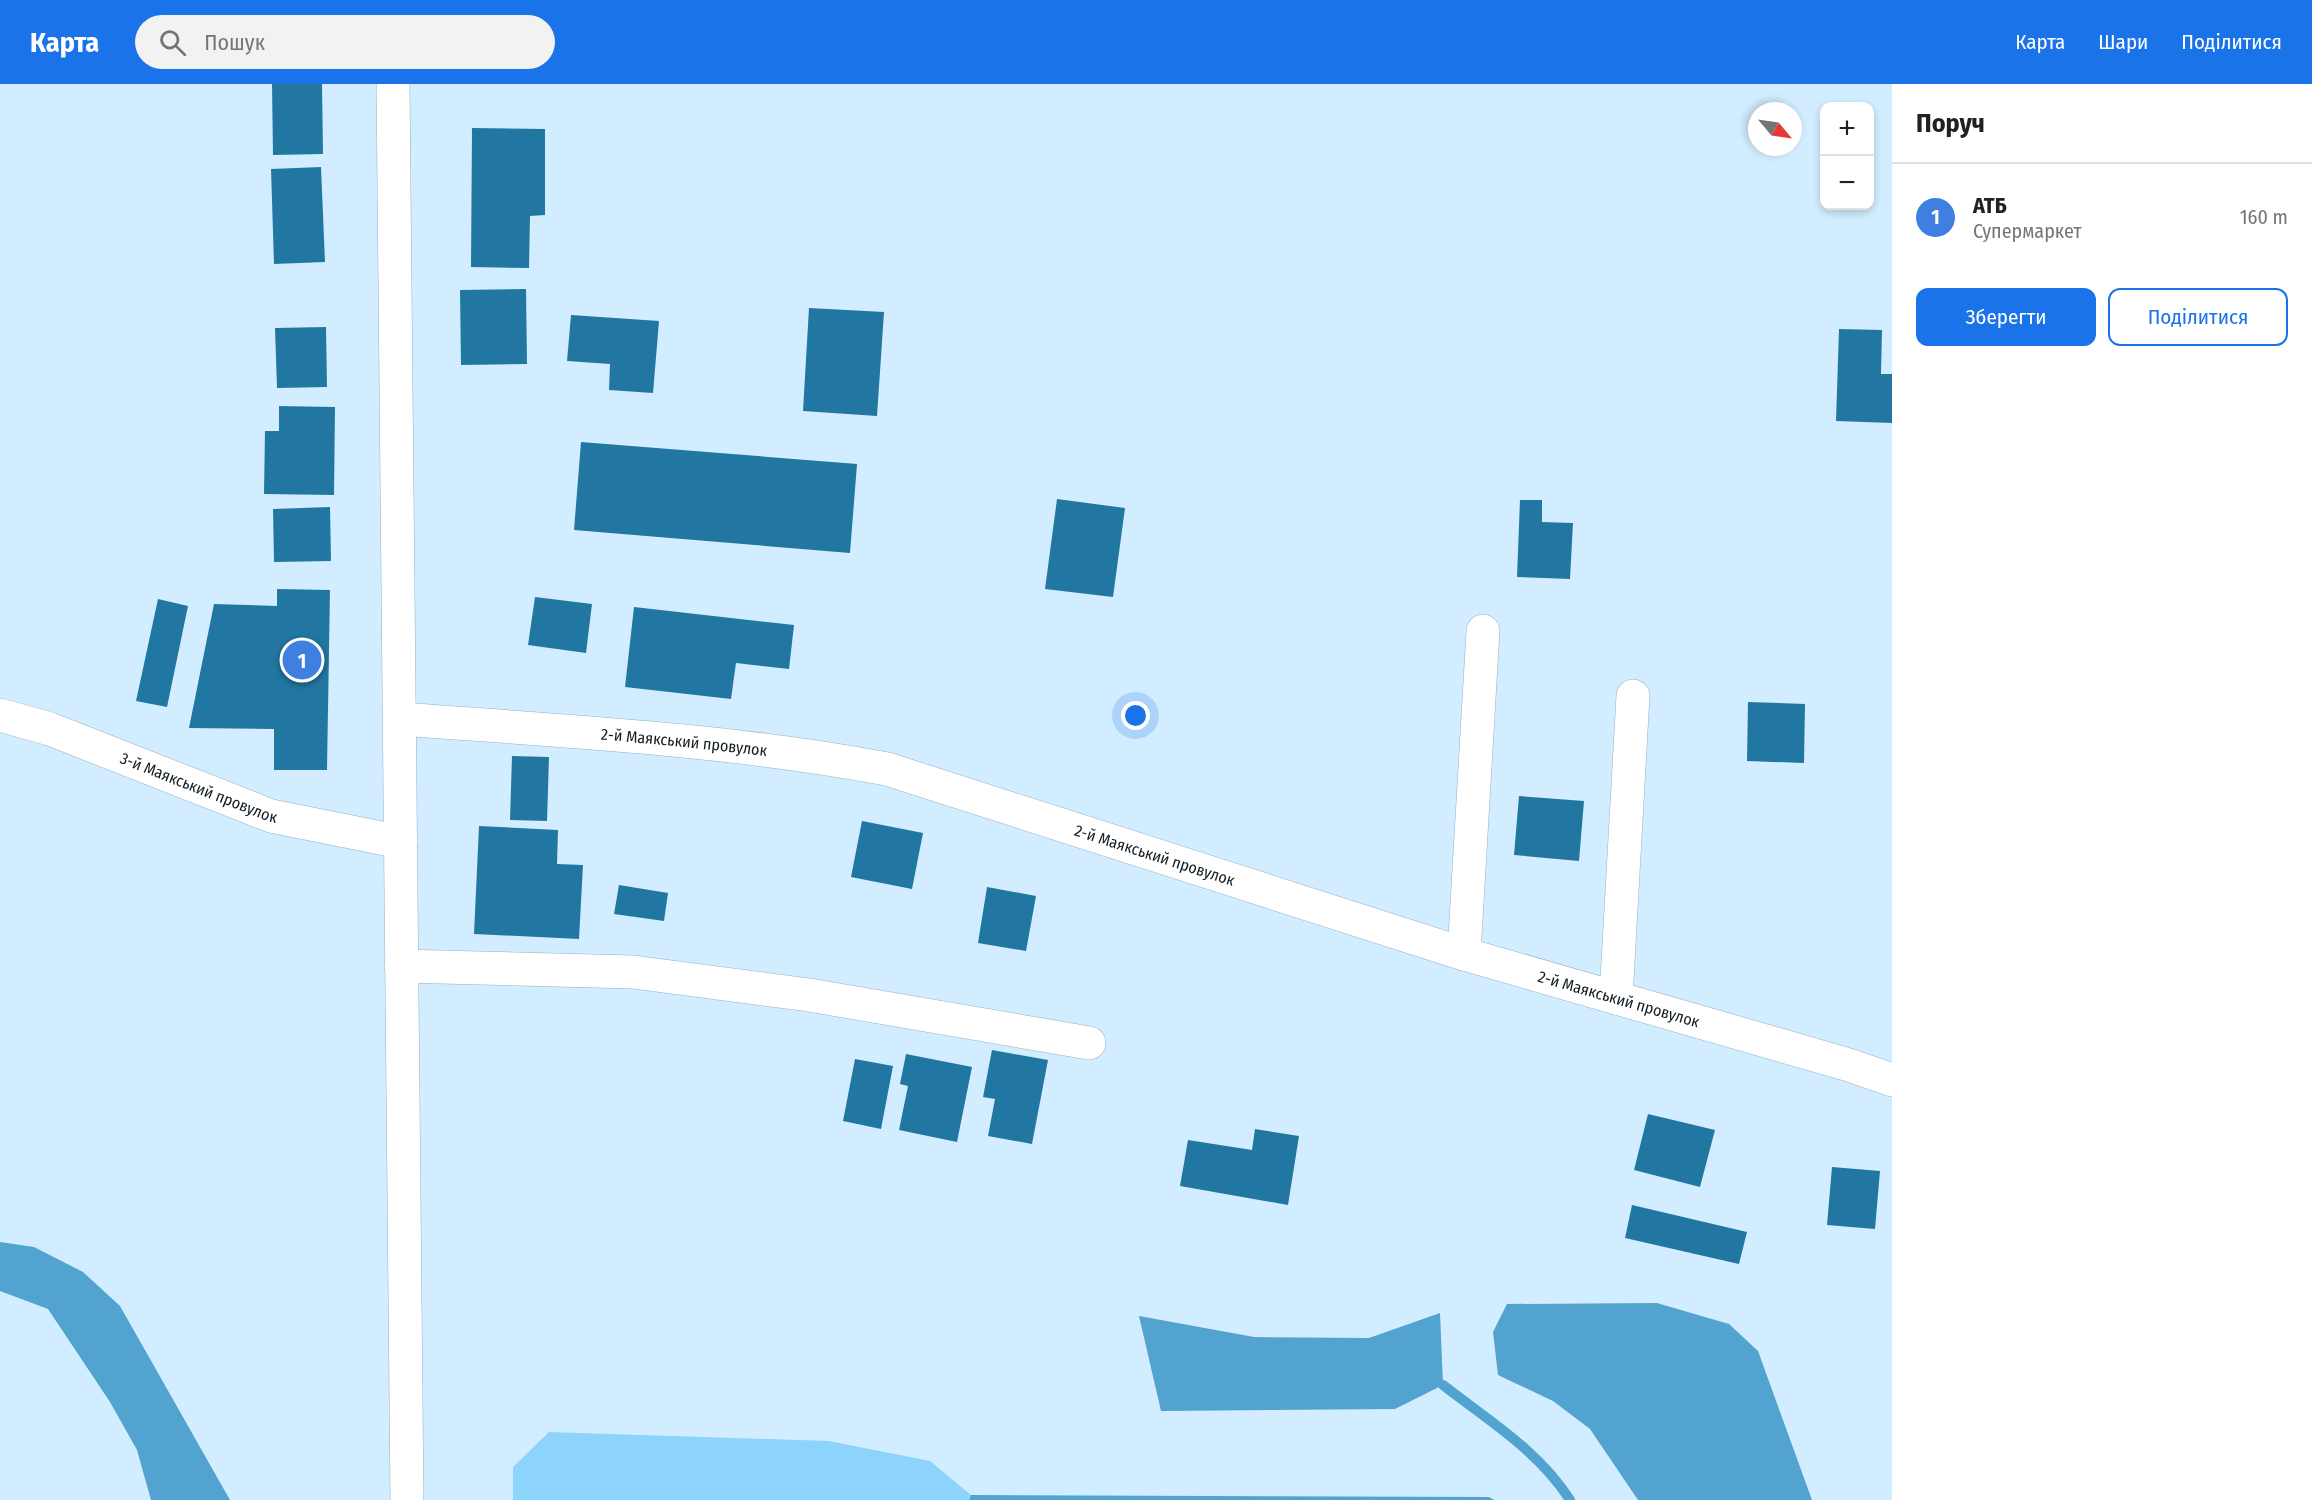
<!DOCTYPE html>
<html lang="uk">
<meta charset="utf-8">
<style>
:root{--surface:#fff;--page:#f2f2f2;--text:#202124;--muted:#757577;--line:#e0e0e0;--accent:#1a73e8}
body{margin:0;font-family:"Fira Sans Condensed",sans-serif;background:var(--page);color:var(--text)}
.controls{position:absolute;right:18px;top:18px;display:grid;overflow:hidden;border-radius:12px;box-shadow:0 3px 9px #0003}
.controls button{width:54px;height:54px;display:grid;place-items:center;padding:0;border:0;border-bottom:2px solid var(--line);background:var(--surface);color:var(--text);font:30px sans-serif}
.compass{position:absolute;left:1748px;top:18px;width:54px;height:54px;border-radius:50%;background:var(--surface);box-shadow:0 3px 9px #0003;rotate:119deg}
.you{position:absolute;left:1136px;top:632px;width:21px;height:21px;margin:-15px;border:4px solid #fff;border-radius:50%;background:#1a73e8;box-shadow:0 0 0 9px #1a73e833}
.badge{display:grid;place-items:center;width:39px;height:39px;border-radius:50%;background:var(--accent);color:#fff;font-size:20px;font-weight:700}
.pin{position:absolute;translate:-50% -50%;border:3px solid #fff;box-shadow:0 2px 6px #0006}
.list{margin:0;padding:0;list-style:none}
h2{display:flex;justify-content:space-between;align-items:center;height:78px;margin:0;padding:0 24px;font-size:26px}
h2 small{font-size:20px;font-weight:400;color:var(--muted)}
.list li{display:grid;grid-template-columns:39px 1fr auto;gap:18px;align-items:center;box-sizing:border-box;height:108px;padding:0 24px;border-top:2px solid var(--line)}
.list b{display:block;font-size:22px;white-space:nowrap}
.list p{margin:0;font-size:20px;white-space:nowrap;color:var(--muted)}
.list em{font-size:20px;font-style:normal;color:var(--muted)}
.actions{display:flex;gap:12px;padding:18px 24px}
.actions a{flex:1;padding:14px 0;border:2px solid var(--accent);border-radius:12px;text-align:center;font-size:21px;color:var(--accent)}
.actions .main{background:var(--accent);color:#fff}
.icon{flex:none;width:33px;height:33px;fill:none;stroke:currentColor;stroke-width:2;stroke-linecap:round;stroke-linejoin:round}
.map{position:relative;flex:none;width:1892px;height:1416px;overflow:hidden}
header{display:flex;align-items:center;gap:36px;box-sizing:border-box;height:84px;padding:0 30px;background:var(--accent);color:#fff}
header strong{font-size:28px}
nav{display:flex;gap:33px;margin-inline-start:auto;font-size:21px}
.search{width:420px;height:54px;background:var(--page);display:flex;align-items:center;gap:15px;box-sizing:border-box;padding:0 21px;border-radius:33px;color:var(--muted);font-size:22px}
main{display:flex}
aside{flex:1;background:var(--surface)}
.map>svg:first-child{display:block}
.green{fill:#8dd4fd}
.water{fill:#52a3cf}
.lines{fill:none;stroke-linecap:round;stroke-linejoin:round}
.stream{stroke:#52a3cf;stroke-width:10}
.building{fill:#2277a2}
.minor-casing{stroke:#96b1c2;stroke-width:34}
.highway-casing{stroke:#96b1c2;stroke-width:34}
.minor{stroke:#fff;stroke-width:33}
.highway{stroke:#fff;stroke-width:33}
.labels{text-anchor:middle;stroke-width:5;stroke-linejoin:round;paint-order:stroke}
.street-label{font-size:16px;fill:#121c22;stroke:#fff}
</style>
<header>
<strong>Карта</strong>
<div class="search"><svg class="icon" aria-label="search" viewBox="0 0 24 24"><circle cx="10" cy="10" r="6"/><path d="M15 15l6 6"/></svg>Пошук</div>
<nav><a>Карта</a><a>Шари</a><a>Поділитися</a></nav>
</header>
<main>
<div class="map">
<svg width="1892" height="1416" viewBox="0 0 1892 1416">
<rect width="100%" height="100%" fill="#d1edff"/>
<path class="green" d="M 549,1348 L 829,1357 L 930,1377 L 971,1411 L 969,1416 L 513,1416 L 513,1383 Z"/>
<path class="water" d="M 0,1158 L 34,1163 L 83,1188 L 120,1222 L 230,1416 L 151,1416 L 137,1366 L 110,1318 L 48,1225 L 0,1207 Z
M 1657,1219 L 1729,1240 L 1758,1267 L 1812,1416 L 1638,1416 L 1590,1345 L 1553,1317 L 1498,1291 L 1493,1248 L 1507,1220 Z
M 1440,1229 L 1443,1301 L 1395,1325 L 1161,1327 L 1139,1232 L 1254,1253 L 1369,1254 Z
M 971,1411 L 1489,1413 L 1494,1416 L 969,1416 Z"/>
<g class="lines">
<path class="stream" d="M 1443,1301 C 1488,1336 1539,1367 1570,1416"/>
</g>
<path class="building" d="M 272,0 L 322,0 L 323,70 L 273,71 Z
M 472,44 L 545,45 L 545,131 L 530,132 L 529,184 L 471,183 Z
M 321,83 L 325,178 L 274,180 L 271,85 Z
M 526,205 L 527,280 L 461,281 L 460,206 Z
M 809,224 L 884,228 L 877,332 L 803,327 Z
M 571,231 L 659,237 L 653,309 L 609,306 L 610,280 L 567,277 Z
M 326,243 L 327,303 L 277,304 L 275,244 Z
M 1839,245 L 1882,246 L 1881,290 L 1892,290 L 1892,339 L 1836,337 Z
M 279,322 L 335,323 L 334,411 L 264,410 L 265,347 L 279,347 Z
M 581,358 L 857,380 L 850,469 L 574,446 Z
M 1057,415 L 1125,424 L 1113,513 L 1045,505 Z
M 1520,416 L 1542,416 L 1542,438 L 1573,439 L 1570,495 L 1517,493 Z
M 330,423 L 331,477 L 274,478 L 273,425 Z
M 277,505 L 330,506 L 327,686 L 274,686 L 274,645 L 189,644 L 214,520 L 277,522 Z
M 535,513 L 592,520 L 586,569 L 528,561 Z
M 158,515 L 188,522 L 167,623 L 136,617 Z
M 634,523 L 794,541 L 789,585 L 736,579 L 731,615 L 625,603 Z
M 1748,618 L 1805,620 L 1804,679 L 1747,677 Z
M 512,672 L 549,673 L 547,737 L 510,736 Z
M 1519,712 L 1584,717 L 1579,777 L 1514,771 Z
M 862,737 L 923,749 L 912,805 L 851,793 Z
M 479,742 L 558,746 L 557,780 L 583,781 L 579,855 L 474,850 Z
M 619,801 L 668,809 L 664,837 L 614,830 Z
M 987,803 L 1036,812 L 1026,867 L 978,859 Z
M 992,966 L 1048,976 L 1032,1060 L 988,1052 L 995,1015 L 983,1013 Z
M 906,970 L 972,983 L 957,1058 L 899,1046 L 908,1002 L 900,1000 Z
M 855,975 L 893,982 L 881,1045 L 843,1037 Z
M 1648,1030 L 1715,1046 L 1700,1103 L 1634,1086 Z
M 1255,1045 L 1299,1052 L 1288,1121 L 1180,1102 L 1188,1056 L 1252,1066 Z
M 1832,1083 L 1880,1087 L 1875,1145 L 1827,1141 Z
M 1632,1121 L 1747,1148 L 1739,1180 L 1625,1154 Z"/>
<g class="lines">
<g class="minor-casing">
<g id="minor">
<path id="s1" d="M 0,631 L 50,645 L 271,732 L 401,758"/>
<path id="s2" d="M 400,635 C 563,647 726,655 887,685 L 1464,870 L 1849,981 L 1892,996"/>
<path d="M 1464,870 L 1483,547"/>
<path d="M 401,882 L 633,888 L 809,911 L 1089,959"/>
<path d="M 1616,914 L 1633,612"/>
</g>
</g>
<g class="highway-casing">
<path id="highway" d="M 393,0 L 407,1416"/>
</g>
<use href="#minor" class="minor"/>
<use href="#highway" class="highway"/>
</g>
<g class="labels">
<g class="street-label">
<text dy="6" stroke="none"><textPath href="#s2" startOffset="285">2-й Маякський провулок</textPath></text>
<text dy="6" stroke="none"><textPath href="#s1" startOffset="212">3-й Маякський провулок</textPath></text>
<text dy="6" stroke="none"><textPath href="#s2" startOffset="771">2-й Маякський провулок</textPath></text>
<text dy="6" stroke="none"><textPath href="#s2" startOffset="1257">2-й Маякський провулок</textPath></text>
</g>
</g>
</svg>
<div class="controls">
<button>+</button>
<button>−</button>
</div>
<svg class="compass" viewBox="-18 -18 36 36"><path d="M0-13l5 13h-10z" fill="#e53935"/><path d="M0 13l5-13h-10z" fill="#757577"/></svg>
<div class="you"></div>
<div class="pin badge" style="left:302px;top:576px;background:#3f7fe0">1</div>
</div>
<aside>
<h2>Поруч<small></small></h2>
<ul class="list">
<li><span class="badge" style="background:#3f7fe0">1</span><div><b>АТБ</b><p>Супермаркет</p></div><em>160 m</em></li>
</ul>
<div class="actions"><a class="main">Зберегти</a><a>Поділитися</a></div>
</aside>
</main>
